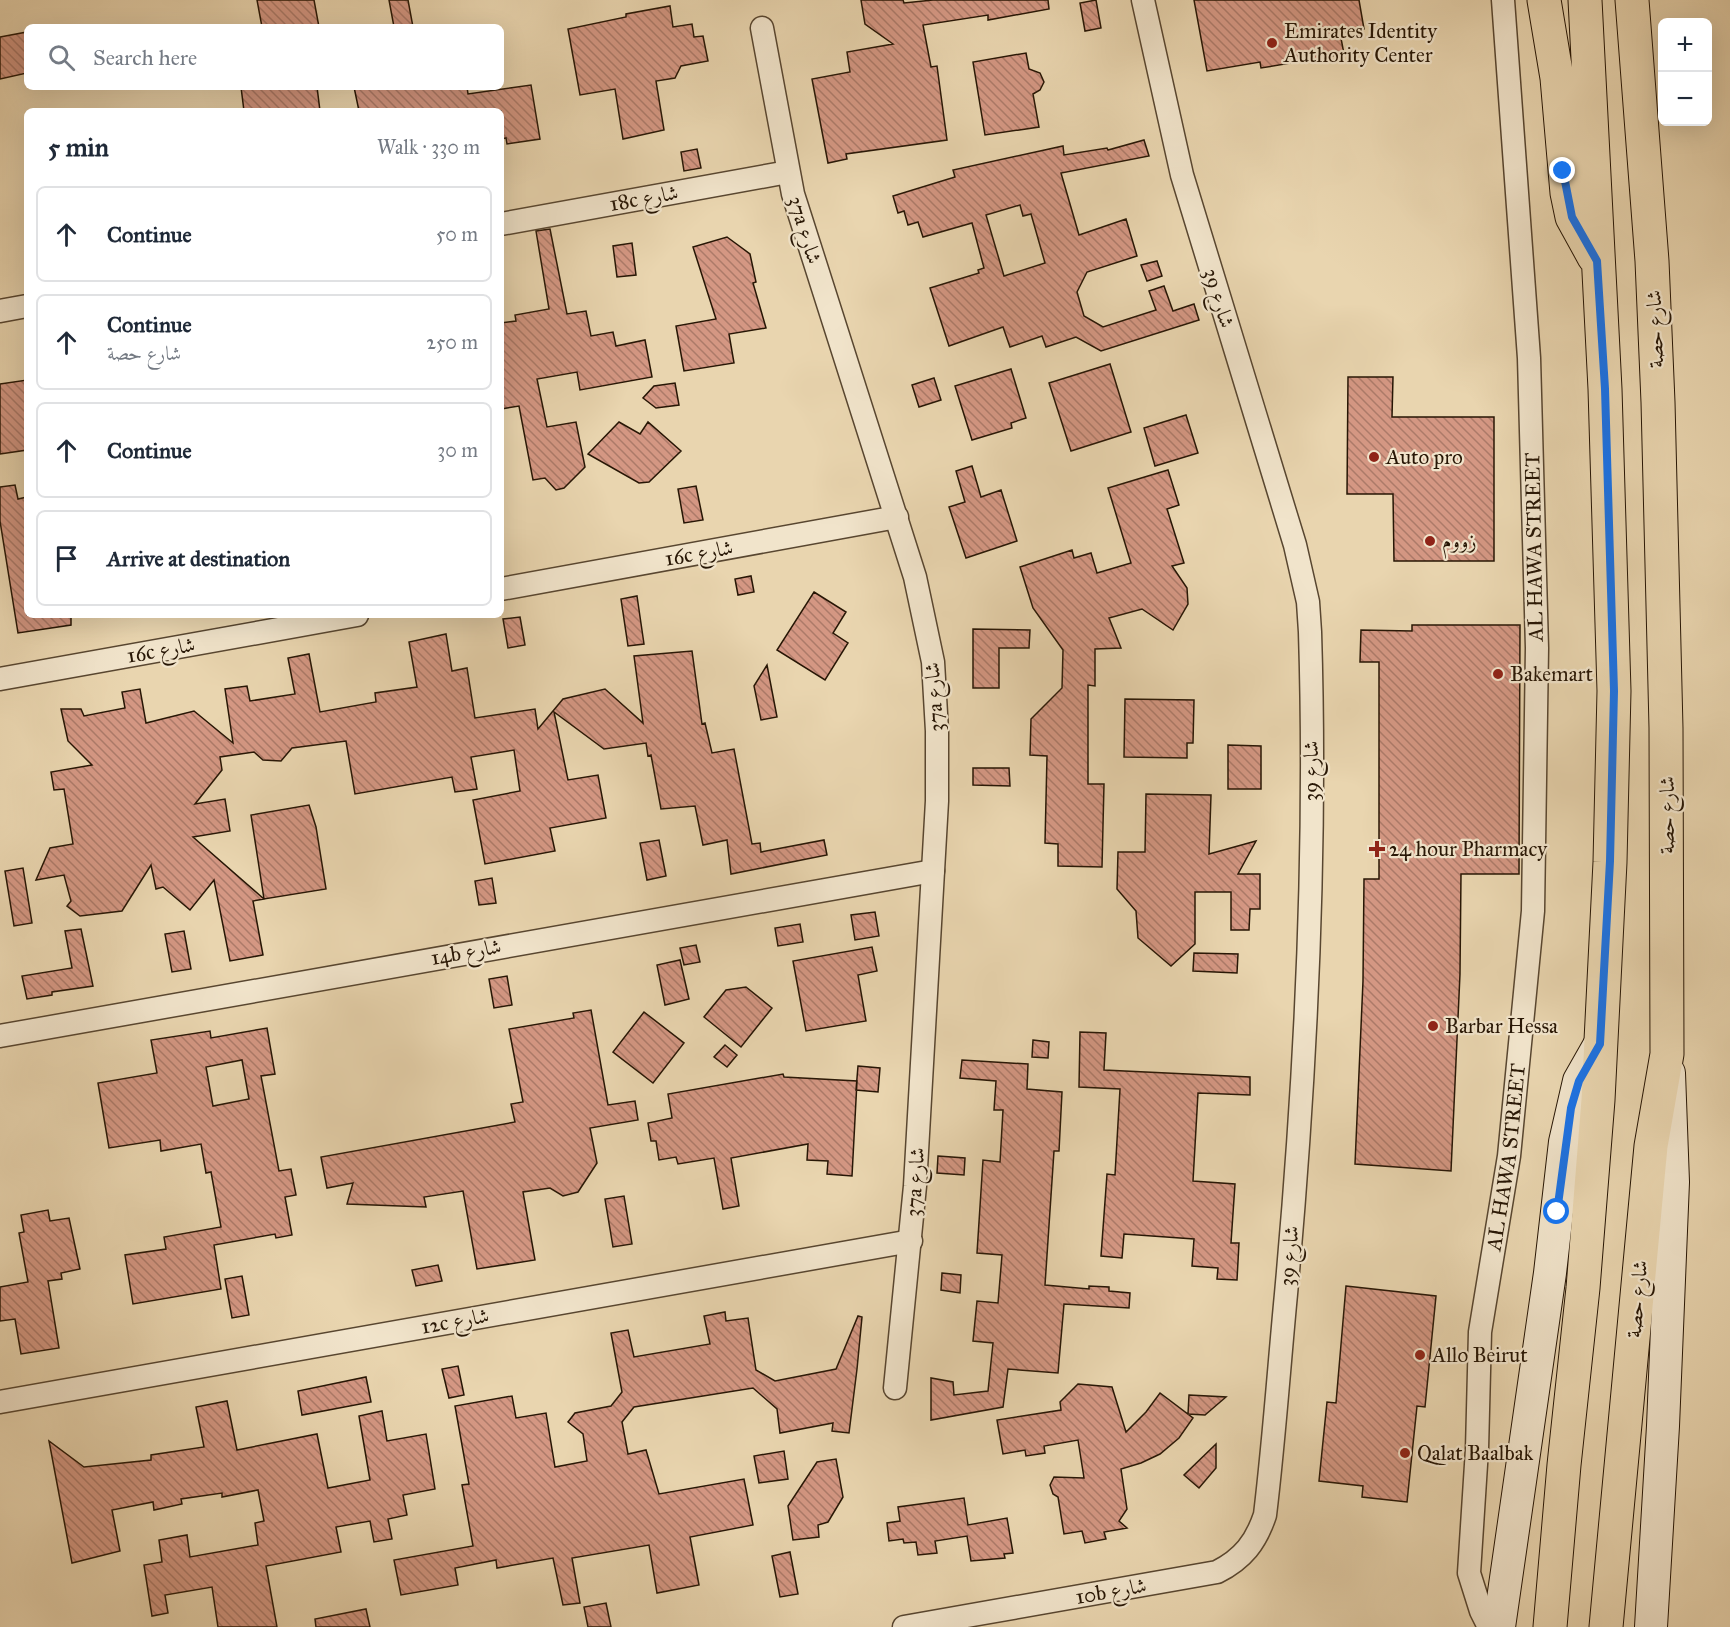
<!DOCTYPE html>
<meta charset="utf-8">
<style>
:root{--surface:#fff;--page:#f2f2f3;--text:#1f2937;--muted:#747a83;--line:#e0e1e3}
body{margin:0;font-family:"IM FELL Great Primer",Amiri,serif;background:var(--page);color:var(--text)}
.controls{position:absolute;right:18px;top:18px;display:grid;overflow:hidden;border-radius:9px;box-shadow:0 6px 24px #0002}
.controls button{width:54px;height:54px;display:grid;place-items:center;padding:0;border:0;border-bottom:2px solid var(--line);background:var(--surface);color:var(--text);font:30px sans-serif}
.stop{position:absolute;width:18px;height:18px;margin:-14px;border:4px solid #1a73e8;border-radius:50%;background:#fff}
.stop.end{background:#1a73e8;border-color:#fff;box-shadow:0 2px 6px #0008}
.list{margin:0;padding:0;list-style:none}
h2{display:flex;justify-content:space-between;align-items:center;height:78px;margin:0;padding:0 24px;font-size:26px}
h2 small{font-size:20px;font-weight:400;color:var(--muted)}
.list li{display:grid;grid-template-columns:39px 1fr auto;gap:18px;align-items:center;box-sizing:border-box;height:96px;margin:0 12px 12px;padding:0 12px;border:2px solid var(--line);border-radius:9px}
.list b{display:block;font-size:22px;white-space:nowrap}
.list p{margin:0;font-size:20px;white-space:nowrap;color:var(--muted)}
.list em{font-size:20px;font-style:normal;color:var(--muted)}
.icon{flex:none;width:33px;height:33px;fill:none;stroke:currentColor;stroke-width:2;stroke-linecap:round;stroke-linejoin:round}
.map{position:relative;flex:none;width:1730px;height:1627px;overflow:hidden}
.search{position:absolute;background:var(--surface);box-shadow:0 6px 24px #0002;left:24px;top:24px;width:480px;height:66px;display:flex;align-items:center;gap:15px;box-sizing:border-box;padding:0 21px;border-radius:9px;color:var(--muted);font-size:22px}
.panel{position:absolute;background:var(--surface);box-shadow:0 6px 24px #0002;left:24px;top:108px;width:480px;height:510px;border-radius:9px}
.map>svg:first-child{display:block}
.building{fill:url(#building-back-hatch);stroke:#271605;stroke-width:1.5;fill-rule:evenodd}
.lines{fill:none;stroke-linecap:round;stroke-linejoin:round}
.street-casing{stroke:#584630;stroke-width:25}
.secondary-casing{stroke:#271605;stroke-width:34}
.primary-casing{stroke:#271605;stroke-width:35}
.street{stroke:#f1e4cb;stroke-width:22}
.secondary{stroke:#f1e4cb;stroke-width:32}
.primary{stroke:#e9d5af;stroke-width:33}
.route{stroke:#1a73e8;stroke-width:8}
.poi-dot{fill:#8f2418;stroke:#f1e4cb;stroke-width:2}
.labels{text-anchor:middle;stroke-width:4.5;stroke-linejoin:round;paint-order:stroke}
.poi-label{font-size:21px;fill:#271605;stroke:#f1e4cb;text-anchor:start}
.street-label{font-size:21px;fill:#271605;stroke:#f1e4cb}
</style>
<div class="map">
<svg width="1730" height="1627" viewBox="0 0 1730 1627">
<defs>
<pattern id="building-back-hatch" width="6" height="6" patternUnits="userSpaceOnUse" patternTransform="scale(1.5)"><rect width="6" height="6" fill="#d49783"/><path d="M-1 5l2 2M0 0l6 6M5-1l2 2" fill="none" stroke="#ac7a69"/></pattern>
</defs>
<rect width="100%" height="100%" fill="#e9d5af"/>
<filter id="stains"><feTurbulence type="fractalNoise" baseFrequency=".00333" numOctaves="4"/><feColorMatrix values="0 0 0 0 .2 0 0 0 0 .09 0 0 0 0 .02 0 0 0 .5 -.17"/></filter>
<radialGradient id="worn" r=".72"><stop offset=".6" stop-color="#630" stop-opacity="0"/><stop offset="1" stop-color="#630" stop-opacity=".3"/></radialGradient>
<path class="building" d="M 257,0 L 314,0 L 319,27 L 262,27 Z
M 389,0 L 408,0 L 413,27 L 394,27 Z
M 861,0 L 903,0 L 904,3 L 933,0 L 1048,0 L 1049,9 L 988,20 L 988,15 L 923,25 L 931,67 L 937,66 L 947,140 L 846,154 L 847,159 L 828,163 L 812,79 L 850,72 L 847,52 L 893,44 L 865,24 Z
M 1096,0 L 1101,28 L 1085,31 L 1080,3 Z
M 1194,0 L 1359,0 L 1364,29 L 1340,33 L 1344,54 L 1261,68 L 1260,62 L 1207,71 Z
M 670,6 L 673,27 L 692,24 L 694,37 L 703,36 L 708,61 L 681,66 L 675,78 L 656,81 L 664,130 L 623,139 L 615,89 L 580,95 L 568,29 L 626,17 L 626,14 Z
M 27,32 L 27,73 L 0,79 L 0,37 Z
M 1026,53 L 1029,69 L 1040,73 L 1044,82 L 1040,90 L 1033,94 L 1039,127 L 985,135 L 973,62 Z
M 531,85 L 540,139 L 507,144 L 506,138 L 501,139 L 501,111 L 359,111 L 354,87 L 467,87 L 468,94 Z
M 241,87 L 317,87 L 320,111 L 244,111 Z
M 1144,140 L 1149,156 L 1061,173 L 1079,235 L 1126,219 L 1137,256 L 1087,272 L 1077,292 L 1084,316 L 1103,327 L 1156,310 L 1149,291 L 1164,286 L 1173,311 L 1194,304 L 1199,320 L 1101,351 L 1076,337 L 1046,347 L 1042,336 L 1010,347 L 1003,327 L 949,346 L 930,288 L 979,273 L 978,270 L 984,268 L 972,223 L 923,237 L 918,222 L 908,225 L 904,211 L 898,213 L 893,196 L 955,177 L 953,170 L 1063,146 L 1064,155 L 1107,148 L 1108,150 ZM 1020,205 L 1023,216 L 1031,214 L 1045,263 L 1004,276 L 986,215 Z
M 697,149 L 701,168 L 684,171 L 681,152 Z
M 550,229 L 567,314 L 586,311 L 591,336 L 613,332 L 616,346 L 645,340 L 652,377 L 580,390 L 577,372 L 537,379 L 547,427 L 576,422 L 585,467 L 564,488 L 556,490 L 545,478 L 533,480 L 519,406 L 501,409 L 501,323 L 516,321 L 515,315 L 549,309 L 536,231 Z
M 727,237 L 750,254 L 756,282 L 753,283 L 766,328 L 729,334 L 734,363 L 684,371 L 676,326 L 716,319 L 693,247 Z
M 632,243 L 636,275 L 617,277 L 613,246 Z
M 1157,261 L 1162,276 L 1147,281 L 1141,265 Z
M 1110,364 L 1131,432 L 1071,451 L 1049,383 Z
M 1011,369 L 1026,418 L 1011,423 L 1012,428 L 972,440 L 955,386 Z
M 1348,377 L 1393,377 L 1392,417 L 1494,417 L 1494,561 L 1394,561 L 1393,494 L 1347,494 Z
M 934,378 L 941,400 L 919,407 L 912,385 Z
M 27,380 L 27,450 L 0,454 L 0,384 Z
M 675,383 L 679,405 L 656,408 L 643,398 L 654,386 Z
M 1186,415 L 1198,453 L 1155,466 L 1144,428 Z
M 619,422 L 640,434 L 648,422 L 681,451 L 649,482 L 639,483 L 588,454 Z
M 972,466 L 981,497 L 1001,490 L 1017,541 L 966,558 L 949,507 L 965,502 L 956,471 Z
M 1168,470 L 1179,505 L 1167,509 L 1184,563 L 1172,566 L 1187,588 L 1188,604 L 1173,630 L 1142,609 L 1109,618 L 1121,648 L 1095,649 L 1095,686 L 1088,685 L 1088,784 L 1104,784 L 1102,867 L 1058,866 L 1058,844 L 1045,843 L 1047,756 L 1030,755 L 1031,719 L 1062,688 L 1063,650 L 1033,608 L 1020,567 L 1072,550 L 1074,558 L 1091,553 L 1097,573 L 1131,563 L 1108,488 Z
M 15,485 L 18,499 L 27,497 L 27,615 L 71,615 L 71,625 L 18,633 L 0,521 L 0,487 Z
M 696,486 L 703,520 L 684,523 L 678,489 Z
M 751,576 L 754,592 L 738,595 L 735,579 Z
M 814,592 L 846,612 L 833,633 L 848,643 L 825,680 L 777,650 Z
M 637,596 L 644,644 L 628,646 L 621,599 Z
M 520,617 L 525,645 L 508,648 L 503,619 Z
M 1412,625 L 1520,625 L 1519,874 L 1461,874 L 1460,974 L 1451,1171 L 1355,1164 L 1363,981 L 1364,879 L 1379,879 L 1379,662 L 1360,662 L 1361,630 L 1412,631 Z
M 973,629 L 1030,630 L 1029,648 L 999,648 L 999,688 L 973,688 Z
M 446,634 L 452,671 L 467,668 L 475,718 L 535,709 L 538,729 L 563,699 L 605,689 L 643,723 L 634,656 L 692,651 L 702,724 L 705,723 L 712,753 L 734,749 L 752,844 L 760,843 L 761,852 L 824,840 L 827,855 L 731,874 L 727,840 L 703,845 L 695,806 L 661,809 L 651,755 L 648,756 L 646,743 L 604,749 L 554,712 L 568,780 L 598,775 L 606,818 L 550,828 L 555,851 L 485,864 L 473,800 L 520,791 L 514,750 L 471,757 L 477,789 L 455,792 L 452,777 L 355,794 L 346,741 L 292,748 L 281,761 L 263,760 L 254,752 L 220,757 L 222,770 L 195,804 L 225,799 L 230,831 L 193,837 L 264,899 L 253,901 L 263,955 L 230,961 L 214,880 L 190,910 L 163,887 L 156,889 L 151,865 L 122,911 L 80,916 L 67,906 L 71,901 L 64,875 L 36,880 L 50,848 L 73,844 L 64,789 L 54,790 L 51,772 L 92,765 L 68,741 L 61,709 L 81,709 L 84,716 L 125,708 L 122,692 L 140,689 L 146,723 L 194,711 L 233,743 L 225,689 L 247,686 L 250,701 L 295,694 L 288,658 L 309,654 L 320,712 L 376,702 L 375,693 L 417,687 L 409,642 Z
M 767,665 L 777,717 L 761,720 L 754,686 Z
M 1125,699 L 1194,700 L 1193,743 L 1187,743 L 1187,758 L 1124,757 Z
M 1228,745 L 1261,746 L 1261,789 L 1228,789 Z
M 973,768 L 1009,768 L 1010,786 L 973,785 Z
M 1146,794 L 1211,795 L 1209,854 L 1256,841 L 1238,874 L 1260,874 L 1260,909 L 1250,909 L 1249,930 L 1231,930 L 1231,892 L 1195,892 L 1195,944 L 1171,966 L 1138,938 L 1136,911 L 1117,889 L 1118,852 L 1145,852 Z
M 309,805 L 316,827 L 326,889 L 264,899 L 251,815 Z
M 659,840 L 666,876 L 647,880 L 640,843 Z
M 23,868 L 32,923 L 14,926 L 5,871 Z
M 492,878 L 496,903 L 479,905 L 475,881 Z
M 875,912 L 879,936 L 855,940 L 851,915 Z
M 800,924 L 803,942 L 778,946 L 775,928 Z
M 81,929 L 93,986 L 52,992 L 52,995 L 27,999 L 22,976 L 72,968 L 65,931 Z
M 184,931 L 191,969 L 172,972 L 165,934 Z
M 696,945 L 700,962 L 684,965 L 680,948 Z
M 872,947 L 877,971 L 858,975 L 866,1021 L 806,1031 L 793,961 Z
M 1194,953 L 1238,954 L 1237,973 L 1193,971 Z
M 680,960 L 689,999 L 665,1005 L 657,965 Z
M 507,976 L 512,1005 L 494,1008 L 489,979 Z
M 746,987 L 772,1008 L 741,1047 L 704,1017 L 726,990 Z
M 591,1010 L 608,1105 L 635,1101 L 638,1120 L 590,1128 L 597,1163 L 578,1192 L 563,1196 L 550,1188 L 523,1192 L 535,1260 L 477,1269 L 463,1191 L 424,1197 L 426,1207 L 347,1204 L 353,1183 L 327,1188 L 321,1157 L 515,1122 L 511,1104 L 523,1102 L 509,1029 L 574,1018 L 573,1013 Z
M 644,1012 L 684,1043 L 653,1083 L 613,1052 Z
M 267,1028 L 275,1074 L 261,1076 L 279,1171 L 291,1169 L 296,1195 L 285,1197 L 292,1235 L 276,1238 L 275,1234 L 214,1245 L 221,1289 L 133,1304 L 125,1255 L 166,1249 L 164,1237 L 221,1227 L 211,1172 L 206,1173 L 201,1144 L 161,1151 L 160,1140 L 109,1148 L 98,1083 L 157,1073 L 151,1040 L 210,1031 L 211,1038 ZM 242,1060 L 249,1099 L 213,1106 L 206,1067 Z
M 1080,1032 L 1106,1033 L 1104,1070 L 1250,1077 L 1250,1095 L 1198,1093 L 1193,1181 L 1235,1184 L 1231,1243 L 1239,1243 L 1237,1280 L 1217,1279 L 1218,1268 L 1192,1266 L 1194,1239 L 1124,1234 L 1122,1258 L 1101,1256 L 1107,1174 L 1115,1175 L 1120,1089 L 1079,1087 Z
M 1033,1040 L 1049,1042 L 1048,1058 L 1032,1057 Z
M 725,1045 L 737,1055 L 727,1067 L 714,1057 Z
M 962,1060 L 1028,1064 L 1027,1089 L 1062,1092 L 1059,1151 L 1054,1151 L 1045,1285 L 1089,1289 L 1089,1286 L 1109,1287 L 1109,1291 L 1130,1293 L 1129,1308 L 1064,1304 L 1058,1373 L 1008,1369 L 1003,1407 L 931,1420 L 931,1378 L 953,1382 L 954,1395 L 988,1391 L 993,1343 L 973,1341 L 977,1301 L 998,1303 L 1002,1255 L 977,1253 L 983,1160 L 1000,1162 L 1003,1110 L 994,1110 L 996,1081 L 960,1078 Z
M 858,1066 L 880,1068 L 878,1092 L 856,1090 Z
M 783,1074 L 784,1077 L 857,1081 L 852,1176 L 827,1174 L 828,1161 L 807,1160 L 808,1144 L 731,1158 L 739,1206 L 723,1209 L 714,1158 L 678,1164 L 676,1157 L 659,1160 L 656,1141 L 651,1141 L 648,1123 L 672,1118 L 668,1094 Z
M 938,1156 L 965,1158 L 964,1175 L 937,1173 Z
M 624,1196 L 632,1244 L 613,1247 L 605,1199 Z
M 48,1210 L 50,1221 L 69,1218 L 80,1269 L 61,1273 L 62,1279 L 48,1281 L 59,1348 L 21,1354 L 15,1319 L 0,1321 L 0,1287 L 28,1282 L 19,1233 L 24,1232 L 21,1215 Z
M 438,1265 L 442,1281 L 416,1286 L 412,1270 Z
M 942,1273 L 961,1275 L 960,1293 L 941,1290 Z
M 242,1276 L 249,1315 L 232,1318 L 225,1279 Z
M 1346,1286 L 1436,1296 L 1425,1407 L 1417,1406 L 1407,1502 L 1362,1497 L 1363,1486 L 1319,1481 L 1327,1402 L 1336,1403 Z
M 725,1312 L 726,1321 L 748,1318 L 756,1370 L 775,1381 L 836,1369 L 858,1316 L 862,1317 L 857,1369 L 849,1433 L 832,1431 L 833,1423 L 780,1433 L 777,1409 L 753,1388 L 634,1407 L 622,1422 L 628,1454 L 646,1450 L 659,1494 L 744,1479 L 753,1525 L 690,1537 L 699,1585 L 657,1593 L 649,1545 L 572,1558 L 580,1603 L 563,1605 L 553,1558 L 497,1568 L 496,1560 L 455,1568 L 458,1585 L 401,1595 L 394,1560 L 473,1546 L 462,1485 L 469,1484 L 455,1406 L 512,1396 L 516,1418 L 546,1413 L 555,1467 L 587,1461 L 583,1434 L 568,1422 L 575,1413 L 611,1406 L 622,1392 L 611,1333 L 628,1330 L 634,1357 L 710,1344 L 704,1316 Z
M 458,1366 L 464,1395 L 449,1398 L 442,1369 Z
M 366,1377 L 371,1402 L 302,1415 L 298,1391 Z
M 1078,1384 L 1112,1387 L 1126,1432 L 1146,1412 L 1160,1393 L 1193,1418 L 1179,1438 L 1160,1454 L 1141,1463 L 1121,1469 L 1127,1509 L 1119,1521 L 1127,1528 L 1104,1532 L 1106,1539 L 1085,1543 L 1082,1531 L 1064,1534 L 1058,1497 L 1053,1494 L 1050,1485 L 1054,1477 L 1084,1478 L 1078,1440 L 1044,1446 L 1045,1453 L 1026,1456 L 1025,1450 L 1003,1454 L 997,1420 L 1061,1410 L 1060,1402 Z
M 1189,1395 L 1226,1397 L 1205,1415 L 1188,1414 Z
M 227,1401 L 237,1450 L 317,1434 L 328,1488 L 370,1480 L 359,1416 L 382,1411 L 387,1441 L 426,1434 L 435,1489 L 403,1495 L 407,1515 L 388,1519 L 392,1539 L 374,1542 L 370,1521 L 336,1527 L 341,1552 L 266,1566 L 277,1627 L 218,1627 L 212,1587 L 165,1595 L 168,1613 L 152,1616 L 144,1565 L 162,1562 L 159,1540 L 187,1535 L 190,1557 L 258,1545 L 255,1523 L 264,1521 L 258,1490 L 222,1497 L 222,1493 L 181,1499 L 182,1504 L 154,1510 L 153,1502 L 112,1510 L 120,1551 L 72,1563 L 49,1441 L 84,1467 L 151,1460 L 151,1455 L 204,1447 L 196,1407 Z
M 1216,1444 L 1216,1468 L 1199,1488 L 1184,1475 Z
M 784,1451 L 788,1479 L 759,1483 L 754,1456 Z
M 836,1459 L 843,1497 L 828,1522 L 818,1525 L 819,1537 L 793,1540 L 788,1506 L 817,1462 Z
M 964,1498 L 968,1525 L 1007,1518 L 1013,1553 L 1004,1554 L 1005,1558 L 971,1561 L 967,1536 L 935,1541 L 937,1553 L 918,1555 L 916,1542 L 904,1543 L 903,1539 L 889,1541 L 887,1523 L 900,1521 L 898,1507 Z
M 790,1552 L 798,1594 L 780,1597 L 772,1556 Z
M 606,1603 L 611,1627 L 588,1627 L 584,1607 Z
M 366,1609 L 370,1627 L 316,1627 L 315,1619 Z"/>
<g class="lines">
<g class="street-casing">
<g id="street">
<path d="M 762,28 L 793,194 L 915,577 L 933,662 L 937,731 L 937,801 L 915,1186 L 895,1388"/>
<path d="M 501,224 L 788,172"/>
<path d="M 0,311 L 27,306"/>
<path d="M 501,589 L 897,517"/>
<path d="M 0,679 L 357,615"/>
<path d="M 0,1036 L 933,871"/>
<path d="M 0,1402 L 911,1241"/>
<path d="M 904,1627 L 1217,1572 C 1243,1559 1256,1542 1265,1515 C 1274,1441 1279,1367 1286,1294 C 1306,1074 1317,853 1310,632 L 1308,602 L 1295,545 L 1182,175 L 1143,0"/>
<path id="s1" d="M 1489,1627 L 1481,1611 L 1469,1573 L 1477,1449 L 1480,1332 L 1509,1156 L 1533,911 L 1537,648 L 1529,358 L 1503,0"/>
</g>
</g>
<g class="secondary-casing">
<path id="secondary" d="M 1499,1627 L 1550,1273 L 1565,1142 L 1579,1081 L 1600,1044
M 1651,1627 L 1663,1426 L 1673,1182 L 1669,1073"/>
</g>
<g class="primary-casing">
<path id="primary" d="M 1544,0 L 1557,78 L 1567,193 L 1572,217 L 1594,257
M 1550,1627 L 1564,1465 L 1583,1288 L 1598,1100 L 1610,862 L 1614,691 L 1605,389 L 1585,0
M 1606,1627 L 1651,1146 L 1667,1054 L 1666,728 L 1658,402 L 1652,261 L 1632,0"/>
</g>
<use href="#street" class="street"/>
<use href="#secondary" class="secondary"/>
<use href="#primary" class="primary"/>
</g>
<g class="lines">
<path class="route" d="M 1557,1212 L 1571,1108 L 1579,1081 L 1600,1044 L 1610,861 L 1614,691 L 1605,389 L 1597,261 L 1572,217 L 1563,171"/>
</g>
<g class="poi-dot">
<circle cx="1272" cy="43" r="6"/>
<circle cx="1374" cy="457" r="6"/>
<circle cx="1430" cy="541" r="6"/>
<circle cx="1498" cy="674" r="6"/>
<path d="M1374 840h6v6h6v6h-6v6h-6v-6h-6v-6h6z"/>
<circle cx="1433" cy="1026" r="6"/>
<circle cx="1420" cy="1355" r="6"/>
<circle cx="1405" cy="1453" r="6"/>
</g>
<g class="labels">
<g class="poi-label">
<text x="1284" y="38">Emirates Identity<tspan x="1284" dy="24">Authority Center</tspan></text>
<text x="1386" y="464">Auto pro</text>
<text x="1442" y="548">زووم</text>
<text x="1510" y="681">Bakemart</text>
<text x="1389" y="856">24 hour Pharmacy</text>
<text x="1445" y="1033">Barbar Hessa</text>
<text x="1432" y="1362">Allo Beirut</text>
<text x="1417" y="1460">Qalat Baalbak</text>
</g>
<g class="street-label">
<text transform="translate(644 198) rotate(-10)" y="7">18c شارع</text>
<text transform="translate(805 230) rotate(73)" y="7">37a شارع</text>
<text transform="translate(1219 298) rotate(73)" y="7">شارع 39</text>
<text transform="translate(1655 329) rotate(-92)" y="7">شارع حصة</text>
<text transform="translate(1534 547) rotate(-91)" y="7">AL HAWA STREET</text>
<text transform="translate(699 553) rotate(-10)" y="7">16c شارع</text>
<text transform="translate(161 650) rotate(-10)" y="7">16c شارع</text>
<text transform="translate(934 697) rotate(-94)" y="7">37a شارع</text>
<text transform="translate(1311 771) rotate(-90)" y="7">شارع 39</text>
<text transform="translate(1667 815) rotate(-90)" y="7">شارع حصة</text>
<text transform="translate(466 952) rotate(-10)" y="7">14b شارع</text>
<text dy="7" stroke="none"><textPath href="#s1" startOffset="476">AL HAWA STREET</textPath></text>
<text transform="translate(915 1182) rotate(-86)" y="7">37a شارع</text>
<text transform="translate(1289 1256) rotate(-85)" y="7">شارع 39</text>
<text transform="translate(1637 1299) rotate(-85)" y="7">شارع حصة</text>
<text transform="translate(455 1321) rotate(-10)" y="7">12c شارع</text>
<text transform="translate(1111 1591) rotate(-10)" y="7">10b شارع</text>
</g>
</g>
<rect width="100%" height="100%" filter="url(#stains)"/>
<rect width="100%" height="100%" fill="url(#worn)"/>
</svg>
<div class="controls">
<button>+</button>
<button>−</button>
</div>
<div class="stop" style="left:1557px;top:1212px"></div>
<div class="stop end" style="left:1563px;top:171px"></div>
<div class="search"><svg class="icon" aria-label="search" viewBox="0 0 24 24"><circle cx="10" cy="10" r="6"/><path d="M15 15l6 6"/></svg>Search here</div>
<section class="panel">
<h2>5 min<small>Walk · 330 m</small></h2>
<ul class="list">
<li><svg class="icon" aria-label="ahead" viewBox="0 0 24 24"><path d="M12 20V5M6 11l6-6 6 6"/></svg><div><b>Continue</b></div><em>50 m</em></li>
<li><svg class="icon" aria-label="ahead" viewBox="0 0 24 24"><path d="M12 20V5M6 11l6-6 6 6"/></svg><div><b>Continue</b><p>شارع حصة</p></div><em>250 m</em></li>
<li><svg class="icon" aria-label="ahead" viewBox="0 0 24 24"><path d="M12 20V5M6 11l6-6 6 6"/></svg><div><b>Continue</b></div><em>30 m</em></li>
<li><svg class="icon" aria-label="arrive" viewBox="0 0 24 24"><path d="M6 21V4h12l-3 4 3 4H6"/></svg><div><b>Arrive at destination</b></div></li>
</ul>
</section>
</div>
